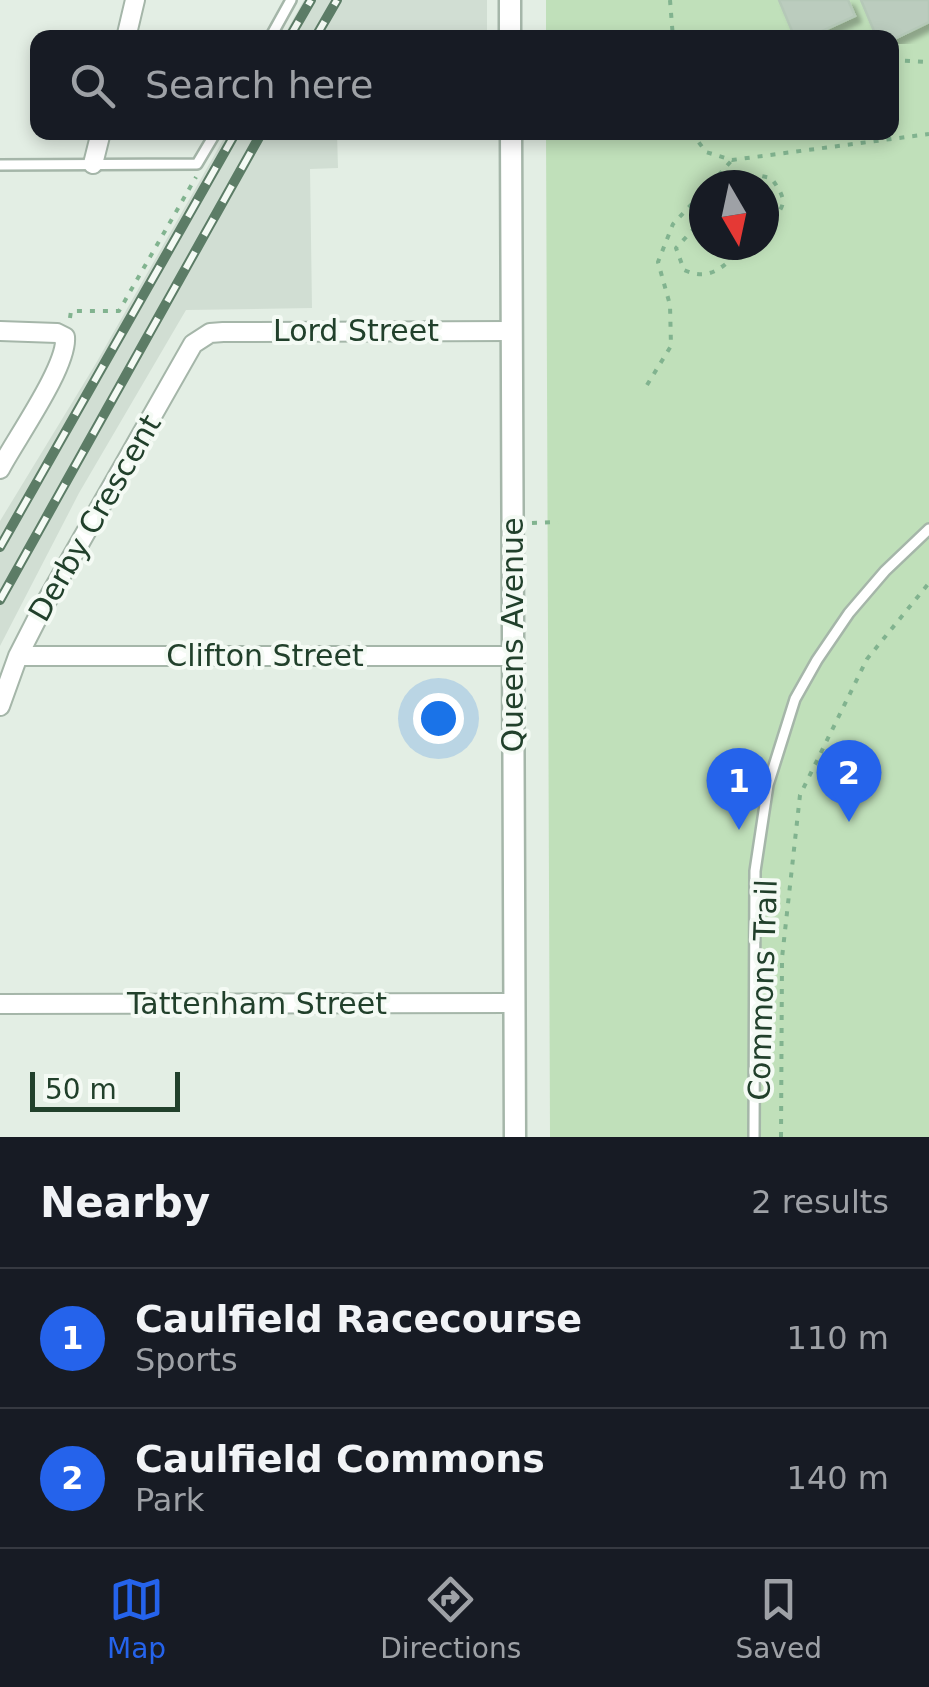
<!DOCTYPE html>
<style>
:root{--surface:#171b24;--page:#242831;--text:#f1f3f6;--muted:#9ea1a6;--line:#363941;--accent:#2563eb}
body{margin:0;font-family:"DejaVu Sans",sans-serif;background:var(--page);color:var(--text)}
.compass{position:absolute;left:689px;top:170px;width:90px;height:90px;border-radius:50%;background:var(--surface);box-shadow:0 5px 15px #0003;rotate:171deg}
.scale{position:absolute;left:30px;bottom:25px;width:150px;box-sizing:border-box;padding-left:10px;border:5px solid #21402b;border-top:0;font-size:28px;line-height:35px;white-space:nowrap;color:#21402b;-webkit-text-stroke:8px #f4faf4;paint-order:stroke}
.you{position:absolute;left:438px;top:718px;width:35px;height:35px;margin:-25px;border:8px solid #fff;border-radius:50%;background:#1a73e8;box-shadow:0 0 0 15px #1a73e833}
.badge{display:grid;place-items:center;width:65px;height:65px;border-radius:50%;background:var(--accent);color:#fff;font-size:32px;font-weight:700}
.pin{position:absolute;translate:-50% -82px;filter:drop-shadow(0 2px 5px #0008)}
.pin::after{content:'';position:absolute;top:52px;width:35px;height:30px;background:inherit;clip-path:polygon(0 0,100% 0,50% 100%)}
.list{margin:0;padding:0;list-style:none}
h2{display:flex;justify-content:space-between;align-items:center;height:130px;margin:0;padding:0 40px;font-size:42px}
h2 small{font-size:32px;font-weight:400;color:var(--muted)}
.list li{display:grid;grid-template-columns:65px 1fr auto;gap:30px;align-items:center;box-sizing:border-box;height:140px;padding:0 40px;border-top:2px solid var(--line)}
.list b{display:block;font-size:38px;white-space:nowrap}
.list p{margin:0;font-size:32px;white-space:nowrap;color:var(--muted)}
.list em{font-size:32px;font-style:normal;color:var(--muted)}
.icon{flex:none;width:55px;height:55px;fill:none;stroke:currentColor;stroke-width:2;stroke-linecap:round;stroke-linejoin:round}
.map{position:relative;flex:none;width:929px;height:1137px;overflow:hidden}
.search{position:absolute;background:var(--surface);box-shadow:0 5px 15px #0003;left:30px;right:30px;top:30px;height:110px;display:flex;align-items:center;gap:25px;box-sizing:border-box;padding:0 35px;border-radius:20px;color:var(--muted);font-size:38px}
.sheet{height:410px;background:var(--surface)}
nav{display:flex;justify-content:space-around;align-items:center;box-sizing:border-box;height:140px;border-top:2px solid var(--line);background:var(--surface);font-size:28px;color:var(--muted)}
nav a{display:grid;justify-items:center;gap:5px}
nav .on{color:var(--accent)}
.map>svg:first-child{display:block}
.built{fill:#d1ded3}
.green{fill:#c0e0ba;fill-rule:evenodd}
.building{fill:#bbccbe;stroke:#b5c8b8;stroke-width:2.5;filter:url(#shadow)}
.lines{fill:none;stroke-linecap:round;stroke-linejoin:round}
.service-casing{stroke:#a5b6a9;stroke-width:14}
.minor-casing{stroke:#a5b6a9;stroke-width:22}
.tertiary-casing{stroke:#a5b6a9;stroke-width:25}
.path{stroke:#81b38f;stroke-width:4;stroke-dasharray:5 8;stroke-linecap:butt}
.service{stroke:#fff;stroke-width:9}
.minor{stroke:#fff;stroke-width:18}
.tertiary{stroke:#fff;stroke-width:20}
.rail-casing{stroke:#5c7c66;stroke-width:10}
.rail{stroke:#f4faf4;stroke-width:6;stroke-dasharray:19;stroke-linecap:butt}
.labels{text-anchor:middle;stroke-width:8;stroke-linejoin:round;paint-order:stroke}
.street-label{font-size:30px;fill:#21402b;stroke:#f4faf4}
</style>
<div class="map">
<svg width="929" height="1137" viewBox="0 0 929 1137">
<defs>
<filter id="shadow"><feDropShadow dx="6" dy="6" stdDeviation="2.5" flood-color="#0004"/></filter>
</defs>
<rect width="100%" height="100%" fill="#e3eee4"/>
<path class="built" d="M 304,0 L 487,0 L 487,37 L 283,37 Z
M 227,133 L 337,133 L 338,168 L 310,169 L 312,308 L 186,310 L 79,493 L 0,646 L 0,521 L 95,365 Z"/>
<path class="green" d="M 546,0 L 929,0 L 929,1137 L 550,1137 L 546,133 L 892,132 L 892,38 L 546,37 ZM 704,185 L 764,185 L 764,245 L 704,245 Z"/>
<path class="building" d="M 779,0 L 848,0 L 855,16 L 807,38 L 795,38 Z
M 861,0 L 929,0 L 929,22 L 892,40 L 877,38 Z"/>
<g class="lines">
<g class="service-casing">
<path id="service" d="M 270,38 L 291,0
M 0,165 L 197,164 L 216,132
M 754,1137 L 755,871 L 768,785 L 795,699 L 817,660 L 849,613 L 885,571 L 929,529"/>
</g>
<g class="minor-casing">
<path id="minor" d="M 126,38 L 135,0
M 93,164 L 101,132
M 0,331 L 57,333 L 65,337 C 68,366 15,440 0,469
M 18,656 L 513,656
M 0,706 L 18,656 L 41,611 L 193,344 L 210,333 L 223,332 L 512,331
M 0,1004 L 514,1003"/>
</g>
<g class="tertiary-casing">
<path id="tertiary" d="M 510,0 L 510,38
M 511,132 L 515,1137"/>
</g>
<path class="path" d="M 670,0 L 673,38
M 708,38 L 733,33 L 759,38
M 892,60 L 929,62
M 691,132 L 706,152 L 732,160 L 929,134
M 710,185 L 732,160
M 739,185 L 757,175 L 771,178 C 790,203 785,207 764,227
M 704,218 L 676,248 L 684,270 C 712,283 726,264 745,245
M 70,318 L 71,311 L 119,311 L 196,177
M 647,385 L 671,346 L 670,305 L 658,262 L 673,224 L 704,191
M 532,523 L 558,522
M 781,1137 L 782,958 L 800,795 L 867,659 L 929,583"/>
<use href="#service" class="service"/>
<use href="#minor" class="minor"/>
<use href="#tertiary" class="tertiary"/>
<g class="rail-casing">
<path id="rail" d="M 289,38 L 311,0
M 315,38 L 337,0
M 0,547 L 236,132
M 0,600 L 262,132"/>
</g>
<use href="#rail" class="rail"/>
</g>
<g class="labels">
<g class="street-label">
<text x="356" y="341">Lord Street</text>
<text transform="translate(95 518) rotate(-60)" y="10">Derby Crescent</text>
<text transform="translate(513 635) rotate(-90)" y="10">Queens Avenue</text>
<text x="265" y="666">Clifton Street</text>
<text transform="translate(763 990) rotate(-88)" y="10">Commons Trail</text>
<text x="257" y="1014">Tattenham Street</text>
</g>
</g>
</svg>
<svg class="compass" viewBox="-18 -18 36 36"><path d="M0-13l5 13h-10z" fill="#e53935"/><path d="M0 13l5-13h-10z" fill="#9ea1a6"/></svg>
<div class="scale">50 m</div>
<div class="you"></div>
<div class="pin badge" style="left:739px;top:830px">1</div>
<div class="pin badge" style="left:849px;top:822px">2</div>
<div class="search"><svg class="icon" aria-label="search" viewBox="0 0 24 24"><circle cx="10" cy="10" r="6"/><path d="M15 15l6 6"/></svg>Search here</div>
</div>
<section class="sheet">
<h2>Nearby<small>2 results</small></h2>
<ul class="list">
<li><span class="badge">1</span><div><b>Caulfield Racecourse</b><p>Sports</p></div><em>110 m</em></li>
<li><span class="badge">2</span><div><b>Caulfield Commons</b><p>Park</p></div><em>140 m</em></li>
</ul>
</section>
<nav>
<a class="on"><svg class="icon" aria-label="map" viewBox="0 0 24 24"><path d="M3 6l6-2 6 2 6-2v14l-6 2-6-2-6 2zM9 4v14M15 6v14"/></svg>Map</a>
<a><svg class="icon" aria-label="directions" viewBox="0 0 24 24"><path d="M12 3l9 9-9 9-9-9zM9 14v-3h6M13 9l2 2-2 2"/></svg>Directions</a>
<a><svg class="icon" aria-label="saved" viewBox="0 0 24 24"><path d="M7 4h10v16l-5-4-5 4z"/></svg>Saved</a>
</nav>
